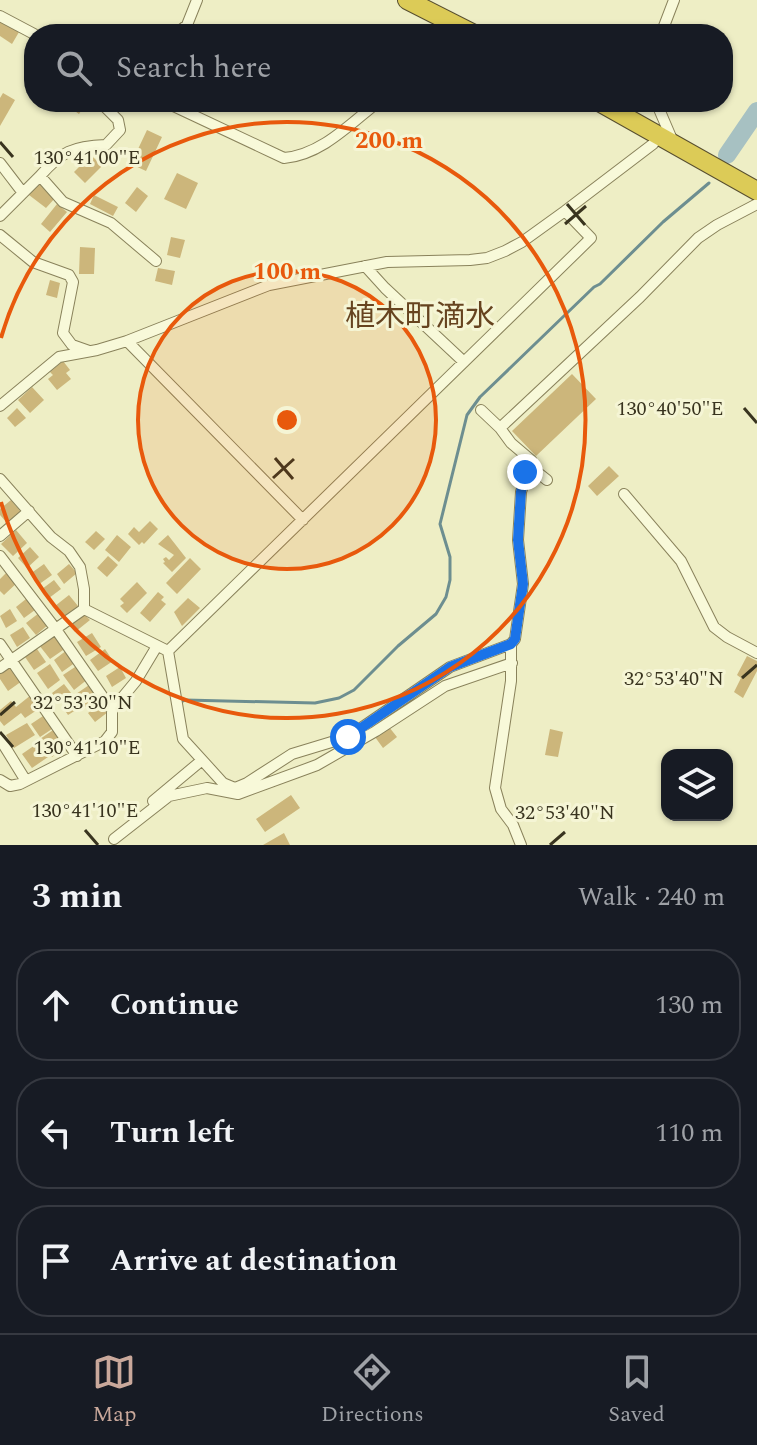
<!DOCTYPE html>
<meta charset="utf-8">
<style>
:root{--surface:#171b24;--page:#242831;--text:#f1f3f6;--muted:#9ea1a6;--line:#363941;--accent:#c9a89b}
body{margin:0;font-family:Spectral,"Noto Sans JP",serif;background:var(--page);color:var(--text)}
.controls{position:absolute;right:24px;bottom:24px;display:grid;overflow:hidden;border-radius:16px;box-shadow:0 2px 6px #0004}
.controls button{width:72px;height:72px;display:grid;place-items:center;padding:0;border:0;border-bottom:2px solid var(--line);background:var(--surface);color:var(--text);font:40px sans-serif}
.stop{position:absolute;width:24px;height:24px;margin:-18px;border:6px solid #1a73e8;border-radius:50%;background:#fff}
.stop.end{background:#1a73e8;border-color:#fff;box-shadow:0 2px 8px #0008}
.list{margin:0;padding:0;list-style:none}
h2{display:flex;justify-content:space-between;align-items:center;height:104px;margin:0;padding:0 32px;font-size:34px}
h2 small{font-size:26px;font-weight:400;color:var(--muted)}
.list li{display:grid;grid-template-columns:52px 1fr auto;gap:24px;align-items:center;box-sizing:border-box;height:112px;margin:0 16px 16px;padding:0 16px;border:2px solid var(--line);border-radius:32px}
.list b{display:block;font-size:30px;white-space:nowrap}
.list em{font-size:26px;font-style:normal;color:var(--muted)}
.icon{flex:none;width:44px;height:44px;fill:none;stroke:currentColor;stroke-width:2;stroke-linecap:round;stroke-linejoin:round}
.map{position:relative;flex:none;width:757px;height:845px;overflow:hidden}
.search{position:absolute;background:var(--surface);box-shadow:0 2px 6px #0004;left:24px;right:24px;top:24px;height:88px;display:flex;align-items:center;gap:20px;box-sizing:border-box;padding:0 28px;border-radius:32px;color:var(--muted);font-size:30px}
.sheet{height:488px;background:var(--surface)}
nav{display:flex;justify-content:space-around;align-items:center;box-sizing:border-box;height:112px;border-top:2px solid var(--line);background:var(--surface);font-size:22px;color:var(--muted)}
nav a{display:grid;justify-items:center;gap:4px}
nav .on{color:var(--accent)}
.map>svg:first-child{display:block}
.lines{fill:none;stroke-linecap:round;stroke-linejoin:round}
.stream{stroke:#6d8e90;stroke-width:3}
.river{stroke:#a7c1c2;stroke-width:18}
.building{fill:#ccb67b}
.street-casing{stroke:#89825b;stroke-width:12}
.highway-casing{stroke:#574e2f;stroke-width:20}
.street{stroke:#f8f9d9;stroke-width:10}
.highway{stroke:#dccb57;stroke-width:18}
.route{stroke:#1a73e8;stroke-width:10}
.ticks{fill:none;stroke:#39341f;stroke-width:3}
.ring{fill:none;stroke:#e8590c;stroke-width:4}
.labels{text-anchor:middle;stroke-width:6;stroke-linejoin:round;paint-order:stroke}
.quarter-label{font-size:30px;fill:#66431f;stroke:#f5f5d5}
.ticks-label{font-size:20px;text-anchor:middle;fill:#39341f;stroke:#f5f5d5;stroke-width:6;stroke-linejoin:round;paint-order:stroke}
.centre{fill:#e8590c;stroke:#f5f5d5;stroke-width:4}
.ring-label{font-size:24px;text-anchor:middle;font-weight:bold;fill:#e8590c;stroke:#f5f5d5;stroke-width:6;stroke-linejoin:round;paint-order:stroke}
</style>
<div class="map">
<svg width="757" height="845" viewBox="0 0 757 845">
<rect width="100%" height="100%" fill="#eeeec5"/>
<g class="lines">
<path class="stream" d="M 179,703 L 185,700 L 315,703 L 339,698 L 354,690 L 398,646 L 436,614 L 446,597 L 450,580 L 450,557 L 440,524 L 467,415 L 480,397 L 594,287 L 600,284 L 663,222 L 709,183"/>
<path class="river" d="M 727,155 L 757,111"/>
</g>
<path class="building" d="M 0,21 L 19,32 L 12,44 L 0,36 Z
M 3,93 L 15,100 L 0,126 L 0,98 Z
M 73,102 L 87,102 L 79,114 L 69,107 Z
M 147,130 L 162,137 L 146,171 L 131,164 Z
M 91,155 L 102,166 L 85,183 L 74,172 Z
M 177,173 L 198,183 L 186,209 L 164,199 Z
M 39,183 L 56,197 L 46,208 L 29,195 Z
M 137,187 L 148,196 L 136,212 L 125,203 Z
M 94,195 L 118,207 L 113,216 L 90,204 Z
M 57,204 L 67,212 L 50,232 L 41,224 Z
M 171,237 L 185,240 L 180,258 L 167,255 Z
M 80,247 L 95,248 L 94,274 L 79,274 Z
M 158,268 L 175,271 L 172,285 L 155,281 Z
M 50,280 L 60,283 L 57,298 L 46,295 Z
M 63,361 L 70,370 L 66,373 L 71,379 L 57,390 L 48,379 L 53,375 L 50,372 Z
M 572,374 L 596,399 L 536,456 L 512,431 Z
M 32,387 L 44,400 L 30,413 L 18,400 Z
M 17,408 L 26,418 L 15,427 L 7,418 Z
M 609,466 L 619,476 L 597,496 L 588,486 Z
M 11,500 L 21,512 L 8,524 L 0,515 L 0,509 Z
M 150,521 L 158,529 L 144,544 L 142,542 L 139,545 L 128,534 L 134,527 L 139,532 Z
M 16,530 L 27,543 L 13,556 L 1,544 Z
M 96,531 L 105,539 L 94,550 L 85,542 Z
M 117,535 L 131,547 L 119,562 L 105,550 Z
M 168,535 L 186,558 L 172,572 L 163,563 L 165,562 L 163,559 L 166,557 L 169,560 L 174,555 L 158,544 Z
M 30,547 L 39,557 L 27,568 L 18,558 Z
M 108,556 L 118,565 L 107,577 L 97,568 Z
M 190,558 L 201,569 L 177,594 L 166,583 Z
M 44,564 L 52,575 L 38,585 L 30,574 Z
M 69,564 L 77,573 L 64,584 L 57,574 Z
M 9,570 L 19,581 L 4,595 L 0,591 L 0,579 Z
M 54,580 L 61,589 L 49,598 L 42,589 Z
M 137,582 L 147,593 L 127,613 L 120,606 L 124,603 L 120,599 Z
M 158,592 L 164,597 L 161,600 L 166,604 L 150,622 L 140,613 Z
M 69,595 L 78,606 L 63,617 L 55,606 Z
M 188,598 L 200,608 L 182,626 L 174,612 Z
M 26,599 L 35,610 L 24,618 L 16,607 Z
M 10,609 L 17,621 L 6,628 L 0,616 Z
M 39,613 L 48,625 L 36,635 L 26,623 Z
M 83,613 L 90,620 L 75,632 L 69,625 Z
M 23,627 L 30,638 L 17,647 L 10,635 Z
M 55,633 L 66,648 L 50,659 L 39,645 Z
M 92,633 L 101,647 L 86,656 L 77,642 Z
M 35,646 L 46,662 L 34,670 L 23,654 Z
M 105,649 L 113,661 L 98,671 L 90,660 Z
M 67,650 L 76,662 L 62,672 L 54,660 Z
M 747,656 L 757,661 L 757,671 L 743,698 L 734,692 L 741,678 L 737,675 Z
M 50,664 L 60,680 L 48,689 L 37,673 Z
M 12,665 L 22,681 L 8,691 L 0,679 L 0,673 Z
M 78,665 L 88,679 L 74,690 L 63,675 Z
M 120,667 L 126,678 L 112,687 L 106,676 Z
M 92,683 L 101,696 L 85,707 L 76,694 Z
M 64,684 L 71,693 L 59,702 L 52,693 Z
M 31,695 L 40,708 L 25,718 L 21,713 L 4,726 L 0,721 L 0,710 L 11,701 L 16,707 Z
M 73,699 L 79,708 L 68,715 L 62,706 Z
M 101,703 L 108,712 L 95,722 L 88,713 Z
M 46,714 L 55,727 L 40,737 L 31,724 Z
M 27,723 L 35,735 L 14,748 L 6,735 Z
M 389,727 L 397,737 L 383,748 L 375,737 Z
M 56,728 L 68,746 L 52,757 L 40,739 Z
M 550,729 L 563,732 L 558,757 L 545,755 Z
M 38,743 L 48,757 L 32,768 L 22,754 Z
M 291,795 L 300,808 L 265,832 L 256,819 Z
M 284,833 L 290,845 L 263,845 Z"/>
<g class="lines">
<g class="street-casing">
<path id="street" d="M 0,16 L 34,34
M 176,34 L 187,25 L 197,0
M 661,34 L 674,0
M 100,102 L 118,120 L 120,130 L 106,145 C 73,146 61,152 40,176 L 63,202 L 111,223 L 156,261
M 165,102 L 284,158 C 321,155 350,124 378,102
M 656,102 L 674,144
M 0,163 L 23,193
M 0,216 L 40,176
M 0,235 L 33,262 L 69,275 L 73,282 L 63,333 L 72,345 L 89,351
M 365,266 L 385,288 L 464,362
M 127,341 L 303,520
M 0,406 L 59,357 L 97,350 L 127,341 L 269,285 L 387,262 L 470,260 L 487,258 L 505,251 L 522,242 L 565,211 L 653,144 L 658,135
M 481,410 L 500,428
M 528,465 L 547,480
M 0,479 L 51,537 L 69,551 L 80,567 L 84,589 L 84,609 L 168,651
M 624,494 L 681,561 L 714,627 L 727,637 L 757,653
M 0,536 L 29,511
M 0,556 L 55,628 L 112,710
M 0,644 L 77,756
M 511,644 L 511,681 L 495,788 L 501,809 L 513,825 L 521,845
M 168,651 L 183,739 L 223,783 L 235,788 L 247,783 L 292,754 L 348,737 L 450,667 L 511,644 L 515,639 L 523,584 L 518,540 L 521,492 L 531,460 L 511,443 L 500,428 L 640,297 L 698,238 L 717,225 L 757,204
M 168,651 L 591,238 L 565,211
M 0,668 L 84,609
M 0,739 L 26,781
M 0,780 L 10,786 L 20,784 L 105,741 L 112,732 L 112,710 L 136,681 L 157,646
M 153,801 L 201,761
M 114,839 L 169,796 L 207,788 L 238,794 L 317,765 L 376,731 L 445,686 L 512,663"/>
</g>
<g class="highway-casing">
<path id="highway" d="M 407,0 L 474,34
M 599,102 L 757,191"/>
</g>
<use href="#street" class="street"/>
<use href="#highway" class="highway"/>
</g>
<g class="lines">
<path class="route" d="M 348,737 L 450,667 L 511,644 L 515,639 L 523,584 L 518,540 L 521,492 L 525,472"/>
</g>
<path class="ticks" d="M 0,142 L 13,157M 567,204 L 585,225M 565,224 L 586,206M 744,408 L 757,423M 275,458 L 293,479M 273,478 L 294,459M 742,678 L 757,665M 0,715 L 15,702M 0,732 L 13,747M 85,830 L 98,845M 550,845 L 565,832"/>
<circle cx="287" cy="420" r="149" fill="#e8590c" fill-opacity=".12"/>
<g class="ring">
<circle cx="287" cy="420" r="149"/>
<path d="M1 338A298 298 0 1 1 1 502"/>
</g>
<g class="labels">
<g class="quarter-label">
<text x="420" y="326">植木町滴水</text>
</g>
</g>
<g class="ticks-label">
<text x="87" y="164">130°41'00"E</text>
<text x="670" y="415">130°40'50"E</text>
<text x="674" y="685">32°53'40"N</text>
<text x="83" y="709">32°53'30"N</text>
<text x="87" y="754">130°41'10"E</text>
<text x="85" y="817">130°41'10"E</text>
<text x="565" y="819">32°53'40"N</text>
</g>
<circle cx="287" cy="420" r="12" class="centre"/>
<g class="ring-label">
<text x="389" y="148">200 m</text>
<text x="287" y="279">100 m</text>
</g>
</svg>
<div class="controls">
<button><svg class="icon" aria-label="layers" viewBox="0 0 24 24"><path d="M12 4l9 5-9 5-9-5zM3 14l9 5 9-5"/></svg></button>
</div>
<div class="stop" style="left:348px;top:737px"></div>
<div class="stop end" style="left:525px;top:472px"></div>
<div class="search"><svg class="icon" aria-label="search" viewBox="0 0 24 24"><circle cx="10" cy="10" r="6"/><path d="M15 15l6 6"/></svg>Search here</div>
</div>
<section class="sheet">
<h2>3 min<small>Walk · 240 m</small></h2>
<ul class="list">
<li><svg class="icon" aria-label="ahead" viewBox="0 0 24 24"><path d="M12 20V5M6 11l6-6 6 6"/></svg><div><b>Continue</b></div><em>130 m</em></li>
<li><svg class="icon" aria-label="left" viewBox="0 0 24 24"><path d="M17 20v-9H6M10 6l-5 5 5 5"/></svg><div><b>Turn left</b></div><em>110 m</em></li>
<li><svg class="icon" aria-label="arrive" viewBox="0 0 24 24"><path d="M6 21V4h12l-3 4 3 4H6"/></svg><div><b>Arrive at destination</b></div></li>
</ul>
</section>
<nav>
<a class="on"><svg class="icon" aria-label="map" viewBox="0 0 24 24"><path d="M3 6l6-2 6 2 6-2v14l-6 2-6-2-6 2zM9 4v14M15 6v14"/></svg>Map</a>
<a><svg class="icon" aria-label="directions" viewBox="0 0 24 24"><path d="M12 3l9 9-9 9-9-9zM9 14v-3h6M13 9l2 2-2 2"/></svg>Directions</a>
<a><svg class="icon" aria-label="saved" viewBox="0 0 24 24"><path d="M7 4h10v16l-5-4-5 4z"/></svg>Saved</a>
</nav>
